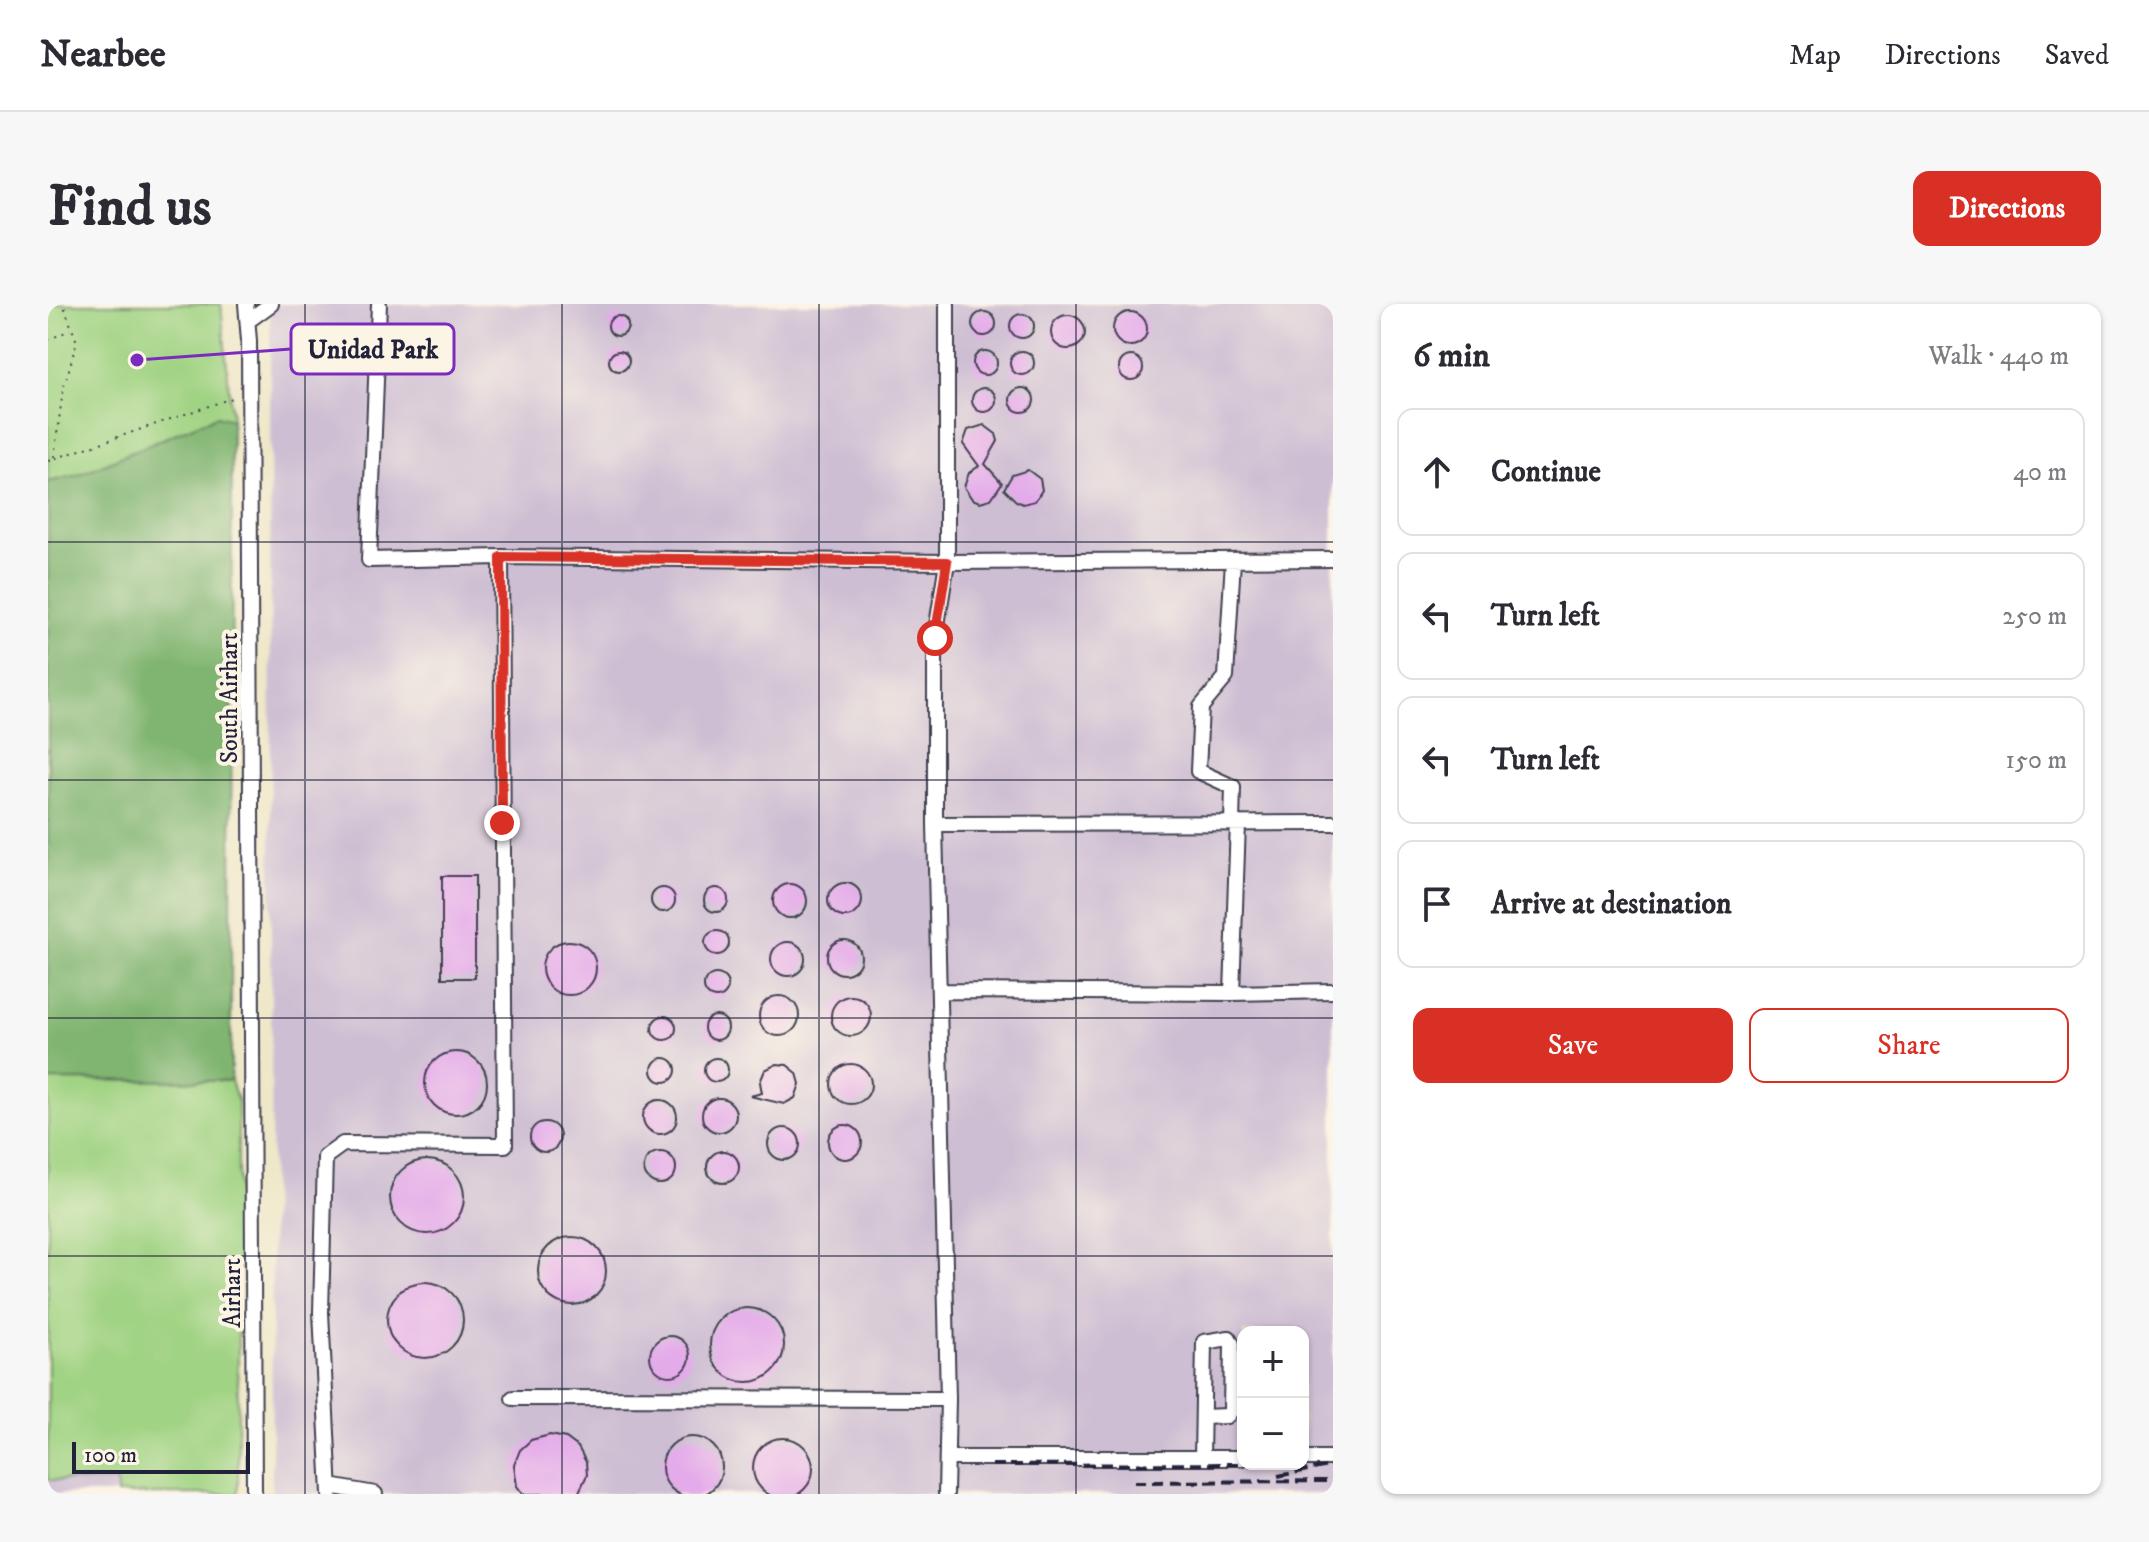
<!DOCTYPE html>
<meta charset="utf-8">
<style>
:root{--surface:#fff;--page:#f7f7f7;--text:#2b2b33;--muted:#7c7c81;--line:#e1e1e2;--accent:#d93025}
body{margin:0;font-family:"IM FELL DW Pica",serif;background:var(--page);color:var(--text)}
.controls{position:absolute;right:24px;bottom:24px;display:grid;overflow:hidden;border-radius:16px;box-shadow:0 2px 6px #0004}
.controls button{width:72px;height:72px;display:grid;place-items:center;padding:0;border:0;border-bottom:2px solid var(--line);background:var(--surface);color:var(--text);font:40px sans-serif}
.scale{position:absolute;left:24px;bottom:20px;width:178px;box-sizing:border-box;padding-left:8px;border:4px solid #22223b;border-top:0;font-size:22px;line-height:28px;white-space:nowrap;color:#22223b;-webkit-text-stroke:6px #fcf5e5;paint-order:stroke}
.stop{position:absolute;width:24px;height:24px;margin:-18px;border:6px solid #d93025;border-radius:50%;background:#fff}
.stop.end{background:#d93025;border-color:#fff;box-shadow:0 2px 8px #0008}
.list{margin:0;padding:0;list-style:none}
h2{display:flex;justify-content:space-between;align-items:center;height:104px;margin:0;padding:0 32px;font-size:34px}
h2 small{font-size:26px;font-weight:400;color:var(--muted)}
.list li{display:grid;grid-template-columns:52px 1fr auto;gap:24px;align-items:center;box-sizing:border-box;height:128px;margin:0 16px 16px;padding:0 16px;border:2px solid var(--line);border-radius:16px}
.list b{display:block;font-size:30px;white-space:nowrap}
.list em{font-size:26px;font-style:normal;color:var(--muted)}
.actions{display:flex;gap:16px;padding:24px 32px}
.actions a{flex:1;padding:18px 0;border:2px solid var(--accent);border-radius:16px;text-align:center;font-size:28px;color:var(--accent)}
.actions .main{background:var(--accent);color:#fff}
.icon{flex:none;width:44px;height:44px;fill:none;stroke:currentColor;stroke-width:2;stroke-linecap:round;stroke-linejoin:round}
.map{position:relative;flex:none;width:1285px;height:1190px;overflow:hidden;border-radius:16px}
header{display:flex;align-items:center;gap:48px;box-sizing:border-box;height:112px;padding:0 40px;background:var(--surface);border-bottom:2px solid var(--line)}
header strong{font-size:38px}
nav{display:flex;gap:44px;margin-inline-start:auto;font-size:28px}
.intro{display:flex;align-items:center;justify-content:space-between;box-sizing:border-box;height:192px;padding:0 48px}
h1{margin:0;font-size:56px}
.button{padding:20px 36px;border-radius:16px;background:var(--accent);color:#fff;font-size:28px;font-weight:700}
main{display:flex;gap:48px;padding:0 48px}
aside{flex:1;background:var(--surface);border-radius:16px;box-shadow:0 2px 6px #0004}
.map>svg:first-child{display:block}
.industrial{fill:#cdbed3;fill-rule:evenodd}
.green{fill:#a0d383;stroke:#617a5f;stroke-width:2}
.forest{fill:#80b571;stroke:#516c56;stroke-width:2}
.building{fill:#e4abea}
.lines{fill:none;stroke-linecap:round;stroke-linejoin:round}
.minor-casing{stroke:#414050;stroke-width:18}
.path{stroke:#414050;stroke-width:2;stroke-dasharray:2 6;stroke-linecap:butt}
.minor{stroke:#fff;stroke-width:14}
.rail{stroke:#22223b;stroke-width:4;stroke-dasharray:12 6;stroke-linecap:butt}
.route{stroke:#d93025;stroke-width:10}
.grid{fill:none;stroke:#22223b;stroke-width:2;stroke-opacity:0.55}
.labels{text-anchor:middle;stroke-width:8;stroke-linejoin:round;paint-order:stroke}
.street-label{font-size:24px;fill:#22223b;stroke:#fcf5e5}
.leader{fill:none;stroke:#7b2cbf;stroke-width:3}
.callout-dot{fill:#7b2cbf;stroke:#fcf5e5;stroke-width:3}
.callout{fill:#fcf5e5;stroke:#7b2cbf;stroke-width:3}
.callout-label{font-size:26px;text-anchor:middle;font-weight:bold;fill:#22223b}
</style>
<header>
<strong>Nearbee</strong>
<nav><a>Map</a><a>Directions</a><a>Saved</a></nav>
</header>
<div class="intro"><h1>Find us</h1><a class="button">Directions</a></div>
<main>
<div class="map">
<svg width="1285" height="1190" viewBox="0 0 1285 1190">
<rect width="100%" height="100%" fill="#fcf5e5"/>
<filter id="ink" filterUnits="userSpaceOnUse"><feTurbulence type="fractalNoise" baseFrequency=".0125" numOctaves="2"/><feDisplacementMap in="SourceGraphic" scale="16" xChannelSelector="R" yChannelSelector="G"/><feConvolveMatrix kernelMatrix="1 2 1 2 8 2 1 2 1" color-interpolation-filters="sRGB"/></filter>
<filter id="wash" filterUnits="userSpaceOnUse"><feTurbulence type="fractalNoise" baseFrequency=".006" numOctaves="4" result="noise"/><feDisplacementMap in="SourceGraphic" scale="32" xChannelSelector="R" yChannelSelector="G"/><feGaussianBlur stdDeviation="1.8" result="paint"/><feColorMatrix in="noise" values="0 0 0 0 0 0 0 0 0 0 0 0 0 0 0 0 0 1.4 0 .05"/><feComposite in="paint" operator="in"/></filter>
<g filter="url(#wash)">
<rect width="100%" height="100%" fill="#eee7c8"/>
<path class="industrial" d="M 222,0 L 1285,0 L 1285,1190 L 224,1190 ZM 1195,1028 L 1255,1028 L 1255,1160 L 1195,1160 Z
M 0,1176 L 69,1177 L 69,1190 L 0,1190 Z"/>
<path class="green" d="M 0,0 L 173,0 L 184,116 L 168,112 L 30,171 L 0,178 Z
M 0,776 L 183,777 L 190,798 L 190,1190 L 69,1190 L 69,1177 L 0,1176 Z"/>
<path class="forest" d="M 169,112 L 184,116 L 183,777 L 0,776 L 0,178 L 30,171 Z"/>
<g id="blocks">
<path class="building" d="M1065 25a17 17 0 1 1 34 0a17 17 0 1 1-34 0Z
M924 20a12 12 0 1 1 24 0a12 12 0 1 1-24 0Z
M962 22a12 12 0 1 1 24 0a12 12 0 1 1-24 0Z
M1003 28a17 17 0 1 1 34 0a17 17 0 1 1-34 0Z
M560 22a10 10 0 1 1 20 0a10 10 0 1 1-20 0Z
M561 57a10 10 0 1 1 20 0a10 10 0 1 1-20 0Z
M962 59a12 12 0 1 1 24 0a12 12 0 1 1-24 0Z
M925 59a12 12 0 1 1 24 0a12 12 0 1 1-24 0Z
M1071 64a12 12 0 1 1 24 0a12 12 0 1 1-24 0Z
M924 96a12 12 0 1 1 24 0a12 12 0 1 1-24 0Z
M962 96a12 12 0 1 1 24 0a12 12 0 1 1-24 0Z
M 936,121 L 948,130 L 950,137 L 937,160 L 954,179 L 943,195 L 932,198 L 924,195 L 916,183 L 921,169 L 931,162 L 915,140 L 920,126 Z
M 980,166 L 992,175 L 994,186 L 987,197 L 975,200 L 968,197 L 956,185 L 964,171 Z
M 394,572 L 427,572 L 427,674 L 394,674 Z
M780 596a17 17 0 1 1 34 0a17 17 0 1 1-34 0Z
M725 597a17 17 0 1 1 34 0a17 17 0 1 1-34 0Z
M603 596a12 12 0 1 1 24 0a12 12 0 1 1-24 0Z
M656 596a12 12 0 1 1 24 0a12 12 0 1 1-24 0Z
M657 639a12 12 0 1 1 24 0a12 12 0 1 1-24 0Z
M779 653a17 17 0 1 1 34 0a17 17 0 1 1-34 0Z
M494 664a27 27 0 1 1 54 0a27 27 0 1 1-54 0Z
M723 655a17 17 0 1 1 34 0a17 17 0 1 1-34 0Z
M656 682a12 12 0 1 1 24 0a12 12 0 1 1-24 0Z
M783 712a20 20 0 1 1 40 0a20 20 0 1 1-40 0Z
M711 712a20 20 0 1 1 40 0a20 20 0 1 1-40 0Z
M604 724a12 12 0 1 1 24 0a12 12 0 1 1-24 0Z
M656 724a12 12 0 1 1 24 0a12 12 0 1 1-24 0Z
M377 779a31 31 0 1 1 62 0a31 31 0 1 1-62 0Z
M656 766a12 12 0 1 1 24 0a12 12 0 1 1-24 0Z
M604 766a12 12 0 1 1 24 0a12 12 0 1 1-24 0Z
M 729,760 L 739,761 L 749,769 L 752,780 L 747,794 L 736,800 L 702,792 L 714,789 L 712,778 L 717,766 Z
M783 780a20 20 0 1 1 40 0a20 20 0 1 1-40 0Z
M654 811a17 17 0 1 1 34 0a17 17 0 1 1-34 0Z
M595 813a17 17 0 1 1 34 0a17 17 0 1 1-34 0Z
M482 833a15 15 0 1 1 30 0a15 15 0 1 1-30 0Z
M780 838a17 17 0 1 1 34 0a17 17 0 1 1-34 0Z
M720 840a16 16 0 1 1 32 0a16 16 0 1 1-32 0Z
M659 863a16 16 0 1 1 32 0a16 16 0 1 1-32 0Z
M596 864a16 16 0 1 1 32 0a16 16 0 1 1-32 0Z
M342 893a37 37 0 1 1 74 0a37 37 0 1 1-74 0Z
M490 967a34 34 0 1 1 68 0a34 34 0 1 1-68 0Z
M339 1016a38 38 0 1 1 76 0a38 38 0 1 1-76 0Z
M662 1041a37 37 0 1 1 74 0a37 37 0 1 1-74 0Z
M602 1052a20 20 0 1 1 40 0a20 20 0 1 1-40 0Z
M 502,1131 L 518,1134 L 530,1143 L 538,1158 L 539,1171 L 530,1190 L 475,1190 L 469,1182 L 466,1161 L 472,1146 L 483,1136 Z
M614 1163a30 30 0 1 1 60 0a30 30 0 1 1-60 0Z
M705 1164a30 30 0 1 1 60 0a30 30 0 1 1-60 0Z"/>
</g>
</g>
<g filter="url(#ink)">
<use href="#blocks" fill-opacity="0" stroke="#414050" stroke-width="2"/>
<g class="lines">
<g class="minor-casing">
<path id="minor" d="M 198,0 L 201,37 L 206,1190
M 331,0 L 321,256 L 453,253 L 899,258 L 1285,255
M 201,16 L 223,0
M 1184,519 L 1185,483 L 1150,467 L 1153,403 L 1178,373 L 1185,256
M 1190,519 L 1184,689 L 1285,687
M 887,520 L 1285,519
M 891,687 L 1184,689
M 465,1094 L 900,1095
M 899,1154 L 1195,1154
M 1154,1154 L 1156,1038 L 1181,1034 L 1184,1040 L 1183,1107 L 1179,1112 L 1155,1113
M 1255,1154 L 1285,1154
M 282,1182 L 327,1190
M 282,1190 L 273,1008 L 277,853 L 295,840 L 457,841 L 453,253
M 898,1190 L 900,1095 L 887,520 L 887,334 L 899,258 L 899,0"/>
</g>
<path class="path" d="M 0,36 L 22,26
M 6,153 L 15,86 L 29,38 L 15,0
M 0,157 L 187,93"/>
<use href="#minor" class="minor"/>
<path class="rail" d="M 944,1161 L 1195,1160
M 1230,1172 L 1285,1161
M 1086,1178 L 1285,1177"/>
</g>
</g>
<g class="lines" filter="url(#ink)">
<path class="route" d="M 454,519 L 453,253 L 899,258 L 887,334"/>
</g>
<path class="grid" d="M 257,0 L 257,1190M 514,0 L 514,1190M 771,0 L 771,1190M 1028,0 L 1028,1190M 0,238 L 1285,238M 0,476 L 1285,476M 0,714 L 1285,714M 0,952 L 1285,952"/>
<g class="labels">
<g class="street-label">
<text transform="translate(181 394) rotate(-90)" y="8">South Airhart</text>
<text transform="translate(184 989) rotate(-90)" y="8">Airhart</text>
</g>
</g>
<path class="leader" d="M89 56L243 45"/>
<circle class="callout-dot" cx="89" cy="56" r="8"/>
<rect class="callout" x="243" y="20" width="163" height="50" rx="8"/>
<g class="callout-label">
<text x="325" y="54">Unidad Park</text>
</g>
</svg>
<div class="controls">
<button>+</button>
<button>−</button>
</div>
<div class="scale">100 m</div>
<div class="stop" style="left:887px;top:334px"></div>
<div class="stop end" style="left:454px;top:519px"></div>
</div>
<aside>
<h2>6 min<small>Walk · 440 m</small></h2>
<ul class="list">
<li><svg class="icon" aria-label="ahead" viewBox="0 0 24 24"><path d="M12 20V5M6 11l6-6 6 6"/></svg><div><b>Continue</b></div><em>40 m</em></li>
<li><svg class="icon" aria-label="left" viewBox="0 0 24 24"><path d="M17 20v-9H6M10 6l-5 5 5 5"/></svg><div><b>Turn left</b></div><em>250 m</em></li>
<li><svg class="icon" aria-label="left" viewBox="0 0 24 24"><path d="M17 20v-9H6M10 6l-5 5 5 5"/></svg><div><b>Turn left</b></div><em>150 m</em></li>
<li><svg class="icon" aria-label="arrive" viewBox="0 0 24 24"><path d="M6 21V4h12l-3 4 3 4H6"/></svg><div><b>Arrive at destination</b></div></li>
</ul>
<div class="actions"><a class="main">Save</a><a>Share</a></div>
</aside>
</main>
